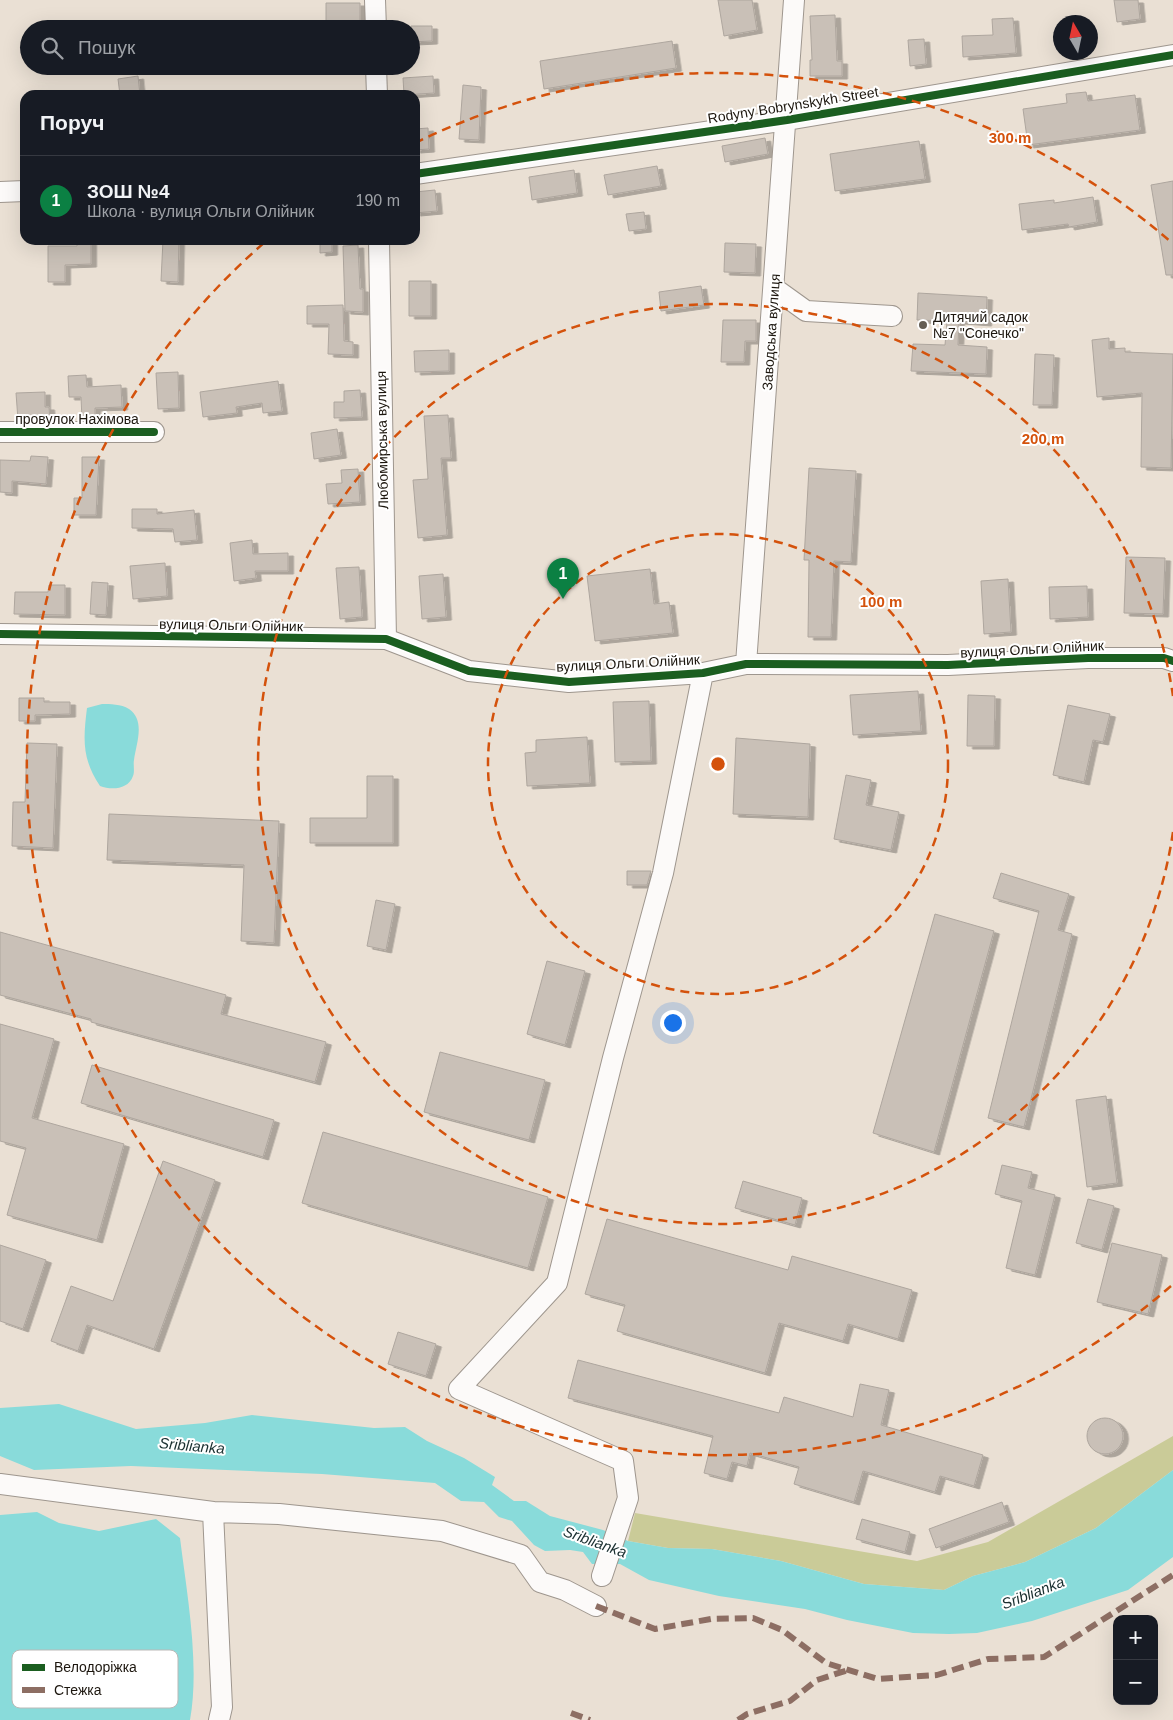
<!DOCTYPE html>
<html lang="uk">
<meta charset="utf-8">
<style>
:root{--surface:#171b24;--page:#242831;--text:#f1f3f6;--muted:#9ea1a6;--line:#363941;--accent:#0b8043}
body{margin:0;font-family:Arial,sans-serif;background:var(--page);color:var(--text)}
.controls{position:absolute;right:15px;bottom:15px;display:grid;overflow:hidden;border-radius:10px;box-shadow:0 5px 20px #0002}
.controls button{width:45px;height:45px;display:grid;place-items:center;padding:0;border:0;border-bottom:1px solid var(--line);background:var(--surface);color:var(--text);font:25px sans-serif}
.compass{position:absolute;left:1053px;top:15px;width:45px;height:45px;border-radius:50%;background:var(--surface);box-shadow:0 5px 20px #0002;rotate:351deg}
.you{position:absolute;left:672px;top:1022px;width:18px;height:18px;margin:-12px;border:4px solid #fff;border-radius:50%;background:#1a73e8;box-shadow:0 0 0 8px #1a73e833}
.badge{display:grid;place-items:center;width:32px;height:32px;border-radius:50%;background:var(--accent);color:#fff;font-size:16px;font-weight:700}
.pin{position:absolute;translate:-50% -41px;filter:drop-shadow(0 1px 2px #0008)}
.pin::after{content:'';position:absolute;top:26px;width:18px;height:15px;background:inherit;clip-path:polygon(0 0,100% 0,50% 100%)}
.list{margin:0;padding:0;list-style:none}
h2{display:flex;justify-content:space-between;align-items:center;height:65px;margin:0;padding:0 20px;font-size:21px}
h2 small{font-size:16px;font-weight:400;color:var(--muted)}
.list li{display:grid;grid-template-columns:32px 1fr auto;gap:15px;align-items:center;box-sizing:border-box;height:90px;padding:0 20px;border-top:1px solid var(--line)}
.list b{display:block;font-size:19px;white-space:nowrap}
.list p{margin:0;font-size:16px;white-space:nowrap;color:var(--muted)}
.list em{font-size:16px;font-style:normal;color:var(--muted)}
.icon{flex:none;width:28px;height:28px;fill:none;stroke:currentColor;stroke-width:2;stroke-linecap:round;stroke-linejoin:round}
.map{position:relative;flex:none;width:1173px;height:1720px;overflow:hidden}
.search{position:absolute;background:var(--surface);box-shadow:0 5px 20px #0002;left:20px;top:20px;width:400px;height:55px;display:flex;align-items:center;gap:12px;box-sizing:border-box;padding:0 18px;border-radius:28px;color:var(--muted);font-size:19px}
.panel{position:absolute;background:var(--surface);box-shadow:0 5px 20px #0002;left:20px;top:90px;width:400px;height:155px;border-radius:15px}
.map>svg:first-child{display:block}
.green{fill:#cacb98}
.water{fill:#89dbda}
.building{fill:#c9c0b7;stroke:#aea69e;filter:url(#shadow)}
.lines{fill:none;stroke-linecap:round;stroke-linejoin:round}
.minor-casing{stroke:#9e968e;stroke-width:22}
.minor{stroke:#fcfaf9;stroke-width:20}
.quiet{stroke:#8d6e63;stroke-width:6;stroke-dasharray:12 6;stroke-linecap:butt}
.cycleway-casing{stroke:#fff;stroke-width:11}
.cycleway{stroke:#1b5e20;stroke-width:8}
.ring{fill:none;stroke:#d4520c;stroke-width:2.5;stroke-dasharray:9 6}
.poi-dot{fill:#645d53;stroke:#fff;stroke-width:2}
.labels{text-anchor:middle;stroke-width:4;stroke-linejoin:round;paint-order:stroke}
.street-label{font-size:14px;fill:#1c160e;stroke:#fff}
.poi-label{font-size:14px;fill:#1c160e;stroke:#fff;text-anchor:start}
.water-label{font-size:15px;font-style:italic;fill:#1a2f30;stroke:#fff}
.key{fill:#fff;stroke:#bbb9b7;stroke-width:1}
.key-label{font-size:14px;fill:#1c160e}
.centre{fill:#d4520c;stroke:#fff;stroke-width:2.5}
.ring-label{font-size:15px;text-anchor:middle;font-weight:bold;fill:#d4520c;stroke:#fff;stroke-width:4;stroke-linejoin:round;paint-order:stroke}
</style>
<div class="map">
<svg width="1173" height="1720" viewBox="0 0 1173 1720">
<defs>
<filter id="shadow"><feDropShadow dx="5.5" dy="3" stdDeviation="0" flood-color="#0004"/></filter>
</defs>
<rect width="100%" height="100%" fill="#eae0d4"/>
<path class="green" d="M 1173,1436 L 1173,1470 L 1096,1528 L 1025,1562 L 973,1576 L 944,1590 L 864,1584 L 781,1561 L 712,1549 L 668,1548 L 628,1541 L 635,1513 L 917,1561 L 988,1542 Z"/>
<path class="water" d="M 102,704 C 110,704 121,704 129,709 C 146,721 136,744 134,760 C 133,765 135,771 133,776 C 128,790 111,790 100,786 C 82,759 83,740 87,708 Z
M 59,1404 L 136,1429 L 205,1423 L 252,1415 L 374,1428 L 405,1427 L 427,1441 L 464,1458 L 495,1477 L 492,1485 L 514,1501 L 526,1501 L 550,1516 L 603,1530 L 628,1541 L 668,1548 L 712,1549 L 781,1561 L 864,1584 L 944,1590 L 973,1576 L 1025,1562 L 1096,1528 L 1173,1470 L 1173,1557 L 1128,1590 L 1032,1621 L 977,1633 L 949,1634 L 913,1633 L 847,1620 L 805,1609 L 719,1596 L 649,1580 L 620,1564 L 592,1564 L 583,1552 L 570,1550 L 545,1551 L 534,1545 L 512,1521 L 499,1517 L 484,1502 L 461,1501 L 435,1483 L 322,1474 L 131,1466 L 34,1470 L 0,1456 L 0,1408 Z
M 37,1512 L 59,1523 L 99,1531 L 156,1519 L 180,1538 C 187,1594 200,1665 190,1720 L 0,1720 L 0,1515 Z"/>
<path class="building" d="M 718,0 L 752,0 L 757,30 L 724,36 Z
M 1114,0 L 1138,0 L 1140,19 L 1117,22 Z
M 326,3 L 360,3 L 360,21 L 326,21 Z
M 835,15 L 837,61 L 842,61 L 842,76 L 810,76 L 810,60 L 812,60 L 810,16 Z
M 1013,18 L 1016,53 L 963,57 L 962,36 L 993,35 L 992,19 Z
M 411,26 L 432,26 L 432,41 L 411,42 Z
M 924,39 L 926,64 L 910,66 L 908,40 Z
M 672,41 L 676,68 L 544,89 L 540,61 Z
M 138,76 L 140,95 L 120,95 L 118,79 Z
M 433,76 L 434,93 L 404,95 L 403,78 Z
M 463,85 L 481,87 L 479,140 L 459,139 Z
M 1086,92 L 1088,101 L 1135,95 L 1140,130 L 1028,145 L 1023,109 L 1067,103 L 1066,94 Z
M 428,128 L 429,149 L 415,150 L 415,129 Z
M 765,138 L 768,154 L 725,162 L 722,146 Z
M 919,141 L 925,179 L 835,191 L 830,154 Z
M 657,166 L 661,186 L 608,195 L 604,175 Z
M 574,170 L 577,193 L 532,200 L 529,177 Z
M 1173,181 L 1173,275 L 1166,275 L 1151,185 Z
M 435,190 L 437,211 L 415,213 L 415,192 Z
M 1093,197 L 1097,222 L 1069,227 L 1068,224 L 1022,230 L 1019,204 L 1054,200 L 1054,203 Z
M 644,212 L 646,229 L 629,231 L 626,214 Z
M 77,240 L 91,240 L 91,264 L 65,265 L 65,282 L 48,282 L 48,246 L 77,246 Z
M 163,240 L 179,240 L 178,282 L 161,281 Z
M 320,240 L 332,240 L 332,252 L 320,253 Z
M 725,243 L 756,244 L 755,273 L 724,272 Z
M 358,245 L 360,289 L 363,289 L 363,312 L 345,311 L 343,246 Z
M 409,281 L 431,281 L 431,316 L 409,316 Z
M 701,286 L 704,305 L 661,311 L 659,292 Z
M 918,293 L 987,297 L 986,323 L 959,321 L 958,345 L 987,347 L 986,374 L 911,371 L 913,344 L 945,345 L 947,321 L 917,320 Z
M 343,305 L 344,341 L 353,342 L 353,355 L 328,354 L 329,324 L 307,324 L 307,306 Z
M 723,320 L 756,320 L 756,341 L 745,341 L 744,362 L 721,362 Z
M 1109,338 L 1109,349 L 1125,348 L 1125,352 L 1173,354 L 1171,468 L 1141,467 L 1142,393 L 1097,397 L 1092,340 Z
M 449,350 L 449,371 L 415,372 L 414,351 Z
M 1035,354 L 1054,355 L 1052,405 L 1033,405 Z
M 178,372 L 179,408 L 158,409 L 156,373 Z
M 86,375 L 87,387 L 121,385 L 122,407 L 95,408 L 95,420 L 82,420 L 81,397 L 69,397 L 68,376 Z
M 278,381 L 282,411 L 263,413 L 262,403 L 236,407 L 237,413 L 203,417 L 200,392 Z
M 360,390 L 362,417 L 334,418 L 334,402 L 344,402 L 344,391 Z
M 45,392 L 45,407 L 49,407 L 50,420 L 18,420 L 16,393 Z
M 448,415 L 451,458 L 441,458 L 447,535 L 418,538 L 413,480 L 428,479 L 424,416 Z
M 337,429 L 341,455 L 314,459 L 311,433 Z
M 31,456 L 48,457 L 46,484 L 12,481 L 12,493 L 0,492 L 0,460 L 30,461 Z
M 82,457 L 99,457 L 96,515 L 74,515 L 74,498 L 82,498 Z
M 809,468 L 856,471 L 851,562 L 834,561 L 831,637 L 808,637 L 809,560 L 804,560 Z
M 358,469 L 360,502 L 328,504 L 326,484 L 342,483 L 341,470 Z
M 132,509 L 157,509 L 157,514 L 194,510 L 197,540 L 175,542 L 173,529 L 132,528 Z
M 252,540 L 253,554 L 288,553 L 288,571 L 255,571 L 256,578 L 234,581 L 230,543 Z
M 1126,557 L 1165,558 L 1163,614 L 1124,613 Z
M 165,563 L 167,596 L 133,599 L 130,566 Z
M 359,567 L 362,617 L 340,619 L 336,568 Z
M 650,569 L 654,604 L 669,602 L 673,633 L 595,641 L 587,576 Z
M 443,574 L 446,617 L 422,619 L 419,576 Z
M 1008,579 L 1011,632 L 984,634 L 981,581 Z
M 92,582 L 108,583 L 106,615 L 90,614 Z
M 49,585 L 65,585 L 65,615 L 14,614 L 15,592 L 48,592 Z
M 1087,586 L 1088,617 L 1050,619 L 1049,587 Z
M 918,691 L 921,731 L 853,735 L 850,695 Z
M 968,695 L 995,696 L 994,746 L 967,746 Z
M 19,698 L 44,698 L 44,702 L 70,702 L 70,714 L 35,715 L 35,721 L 19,721 Z
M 649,701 L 651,761 L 615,762 L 613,702 Z
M 1068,705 L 1110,714 L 1103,742 L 1093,740 L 1084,782 L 1053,775 Z
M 587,737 L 590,783 L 527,786 L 525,753 L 536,752 L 536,740 Z
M 736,738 L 810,744 L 808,817 L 733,814 Z
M 27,743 L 57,744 L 53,848 L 12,846 L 13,802 L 25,802 Z
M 846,775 L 871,780 L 866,805 L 899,812 L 891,850 L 834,839 Z
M 367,776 L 393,776 L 393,843 L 310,843 L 310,818 L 367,818 Z
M 109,814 L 279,821 L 274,943 L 241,941 L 244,865 L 107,860 Z
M 627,871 L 651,871 L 647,885 L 627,885 Z
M 1001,873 L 1069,894 L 1058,930 L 1072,934 L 1024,1127 L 988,1118 L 1039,911 L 993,898 Z
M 376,900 L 395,904 L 386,950 L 367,946 Z
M 935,914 L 994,931 L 934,1152 L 873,1133 Z
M 0,932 L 226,995 L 221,1014 L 326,1042 L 315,1082 L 91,1022 L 91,1019 L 0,995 Z
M 547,961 L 585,971 L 565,1045 L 527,1034 Z
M 0,1024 L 54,1039 L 32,1118 L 124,1144 L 97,1240 L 7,1215 L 26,1148 L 0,1141 Z
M 440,1052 L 545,1080 L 529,1140 L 424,1112 Z
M 92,1065 L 274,1120 L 263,1157 L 81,1103 Z
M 1106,1096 L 1117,1183 L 1087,1187 L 1076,1100 Z
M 323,1132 L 548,1197 L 528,1268 L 302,1203 Z
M 163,1161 L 215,1180 L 154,1349 L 87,1325 L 78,1351 L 51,1341 L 71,1286 L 113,1301 Z
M 1002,1165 L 1032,1172 L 1028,1188 L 1055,1195 L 1035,1275 L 1006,1268 L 1022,1201 L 995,1194 Z
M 743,1181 L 802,1198 L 795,1225 L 735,1208 Z
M 1088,1199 L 1114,1206 L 1102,1250 L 1076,1243 Z
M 607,1219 L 788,1270 L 792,1256 L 912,1290 L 898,1339 L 848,1324 L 843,1341 L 779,1323 L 765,1373 L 617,1331 L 625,1305 L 585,1294 Z
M 1112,1243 L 1162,1255 L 1148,1314 L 1097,1302 Z
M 0,1245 L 46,1260 L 23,1329 L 0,1321 Z
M 398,1332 L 436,1344 L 426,1376 L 388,1364 Z
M 578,1360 L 779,1413 L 784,1397 L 853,1417 L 860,1384 L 889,1390 L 881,1425 L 983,1455 L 974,1486 L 940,1476 L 935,1492 L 863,1471 L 854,1502 L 794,1484 L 799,1467 L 750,1453 L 747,1466 L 732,1462 L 727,1479 L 704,1473 L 713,1436 L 568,1398 Z
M1087 1436a18 18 0 1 1 36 0a18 18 0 1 1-36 0Z
M 1002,1502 L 1009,1522 L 936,1548 L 929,1529 Z
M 862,1519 L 910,1532 L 905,1552 L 856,1539 Z"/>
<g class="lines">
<g class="minor-casing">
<path id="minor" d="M 375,0 L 376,29
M 376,66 L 377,95
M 415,174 L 787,120 L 1173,55
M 0,192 L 25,191
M 379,240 L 386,639
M 774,288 L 806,311 L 892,316
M 0,432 L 154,432
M 0,634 L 386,639 L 469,671 L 569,682 L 703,673 L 746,664 L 948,665 L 1088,658 L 1164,658 L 1173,661
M 746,664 L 794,0
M 0,1484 L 213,1512 L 222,1707 L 219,1720
M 213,1512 L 279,1514 L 442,1531 L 521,1555 L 540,1582 L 565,1590 L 596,1606
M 602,1576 L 628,1498 L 623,1461 L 459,1389 L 557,1283 L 613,1058 L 663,873 L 703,673"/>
</g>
<use href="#minor" class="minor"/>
<path class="quiet" d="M 596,1606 L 655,1629 L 711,1619 L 753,1618 L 782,1630 L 826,1663 L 878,1679 L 937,1675 L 988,1659 L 1044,1657 L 1173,1575
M 571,1713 L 590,1720
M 738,1720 L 747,1714 L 790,1701 L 817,1680 L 848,1670"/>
<g class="cycleway-casing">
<path id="cycleway" d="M 415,174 L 787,120 L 1173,55
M 0,432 L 154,432
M 0,634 L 386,639 L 469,671 L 569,682 L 703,673 L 746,664 L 948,665 L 1088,658 L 1164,658 L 1173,661"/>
</g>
<use href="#cycleway" class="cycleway"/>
</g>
<g class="ring">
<circle cx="718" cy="764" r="230"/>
<path d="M1173 832A460 460 0 1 1 1173 696"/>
<path d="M1171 1286A691 691 0 1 1 265 242M415 143A691 691 0 0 1 1171 242"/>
</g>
<circle class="poi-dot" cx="923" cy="325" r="5"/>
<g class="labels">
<g class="street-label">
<text transform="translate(793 105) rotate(-9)" y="5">Rodyny Bobrynskykh Street</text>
<text transform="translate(771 332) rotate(-86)" y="5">Заводська вулиця</text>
<text x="77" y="424">провулок Нахімова</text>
<text transform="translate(382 440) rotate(-91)" y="5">Любомирська вулиця</text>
<text transform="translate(231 625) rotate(1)" y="5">вулиця Ольги Олійник</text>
<text transform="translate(1032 649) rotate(-3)" y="5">вулиця Ольги Олійник</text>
<text transform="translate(628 663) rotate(-3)" y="5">вулиця Ольги Олійник</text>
</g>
<g class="poi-label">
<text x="933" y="322">Дитячий садок<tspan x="933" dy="16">№7 "Сонечко"</tspan></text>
</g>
<g class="water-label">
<text transform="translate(192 1446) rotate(5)" y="5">Sriblianka</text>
<text transform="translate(595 1542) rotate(20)" y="5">Sriblianka</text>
<text transform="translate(1033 1593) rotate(-21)" y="5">Sriblianka</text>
</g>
</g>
<rect x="12" y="1650" width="166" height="58" rx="8" class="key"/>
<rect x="22" y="1664" width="23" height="7" fill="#1b5e20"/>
<rect x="22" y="1687" width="23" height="6" fill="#8d6e63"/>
<g class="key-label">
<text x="54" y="1672">Велодоріжка</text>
<text x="54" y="1695">Стежка</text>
</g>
<circle cx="718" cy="764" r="8" class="centre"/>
<g class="ring-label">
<text x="1010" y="143">300 m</text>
<text x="1043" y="444">200 m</text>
<text x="881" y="607">100 m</text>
</g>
</svg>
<div class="controls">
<button>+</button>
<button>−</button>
</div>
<svg class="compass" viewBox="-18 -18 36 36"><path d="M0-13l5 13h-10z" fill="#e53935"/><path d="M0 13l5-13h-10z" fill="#9ea1a6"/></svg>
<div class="you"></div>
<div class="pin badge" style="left:563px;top:599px">1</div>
<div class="search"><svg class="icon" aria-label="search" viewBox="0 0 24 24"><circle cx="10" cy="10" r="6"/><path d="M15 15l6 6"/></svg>Пошук</div>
<section class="panel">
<h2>Поруч<small></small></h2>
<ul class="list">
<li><span class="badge">1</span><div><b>ЗОШ №4</b><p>Школа · вулиця Ольги Олійник</p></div><em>190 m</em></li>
</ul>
</section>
</div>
